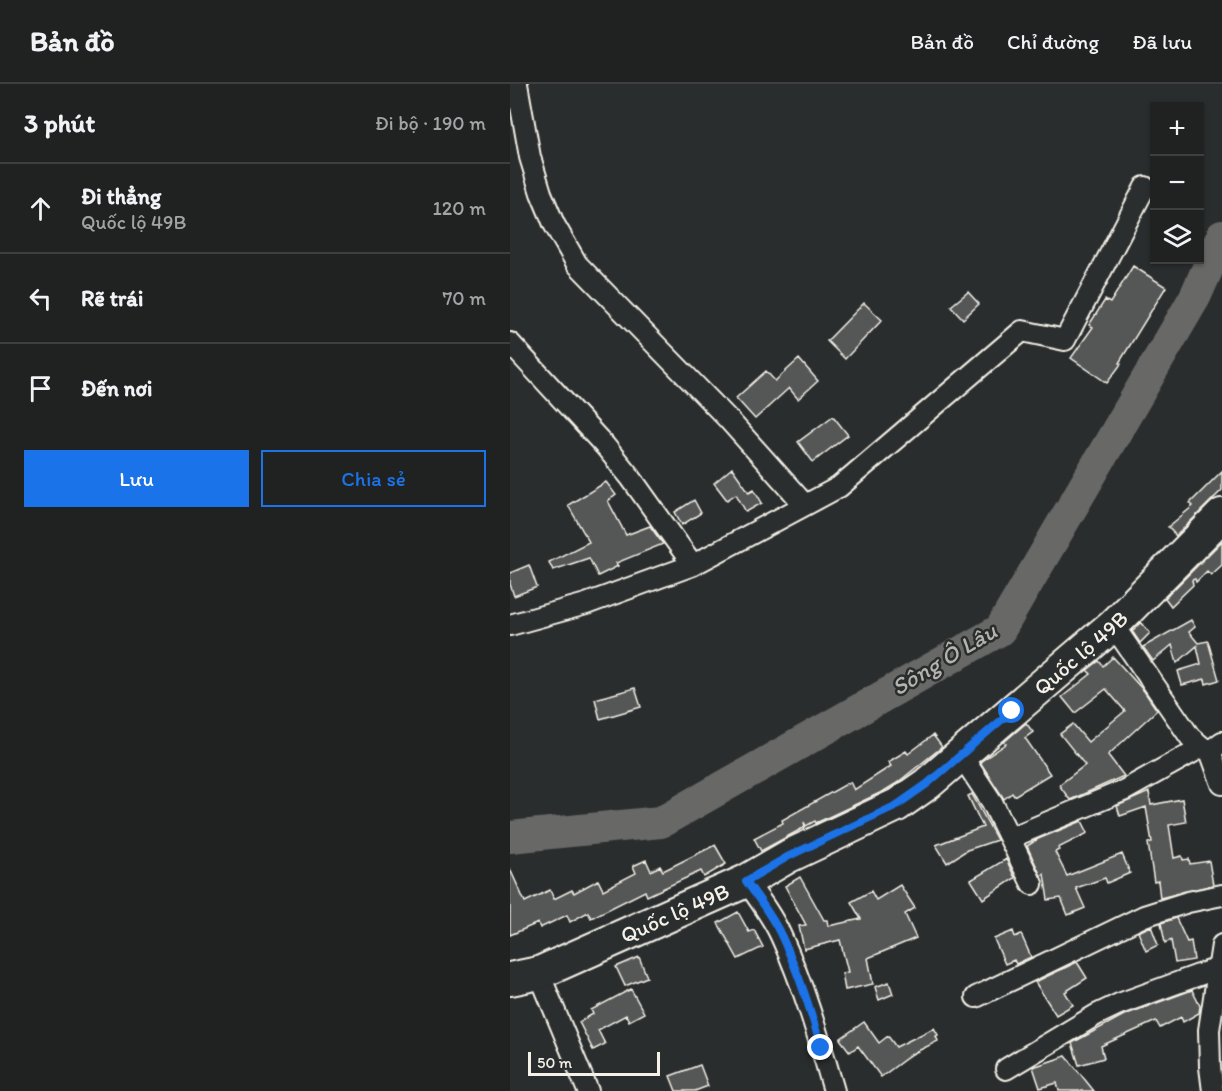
<!DOCTYPE html>
<html lang="vi">
<meta charset="utf-8">
<style>
:root{--surface:#202222;--page:#2d2f2f;--text:#f1f3f6;--muted:#a2a4a5;--line:#3d3f40;--accent:#1a73e8}
body{margin:0;font-family:Itim,sans-serif;background:var(--page);color:var(--text)}
.controls{position:absolute;right:18px;top:18px;display:grid;overflow:hidden;border-radius:0px;box-shadow:0 2px 4px #0004}
.controls button{width:54px;height:54px;display:grid;place-items:center;padding:0;border:0;border-bottom:2px solid var(--line);background:var(--surface);color:var(--text);font:30px sans-serif}
.scale{position:absolute;left:18px;bottom:15px;width:132px;box-sizing:border-box;padding-left:6px;border:3px solid #f4f1e8;border-top:0;font-size:16px;line-height:21px;white-space:nowrap;color:#f4f1e8;-webkit-text-stroke:4px #2a2d2e;paint-order:stroke}
.stop{position:absolute;width:18px;height:18px;margin:-14px;border:4px solid #1a73e8;border-radius:50%;background:#fff}
.stop.end{background:#1a73e8;border-color:#fff;box-shadow:0 2px 6px #0008}
.list{margin:0;padding:0;list-style:none}
h2{display:flex;justify-content:space-between;align-items:center;height:78px;margin:0;padding:0 24px;font-size:26px}
h2 small{font-size:20px;font-weight:400;color:var(--muted)}
.list li{display:grid;grid-template-columns:39px 1fr auto;gap:18px;align-items:center;box-sizing:border-box;height:90px;padding:0 24px;border-top:2px solid var(--line)}
.list b{display:block;font-size:22px;white-space:nowrap}
.list p{margin:0;font-size:20px;white-space:nowrap;color:var(--muted)}
.list em{font-size:20px;font-style:normal;color:var(--muted)}
.actions{display:flex;gap:12px;padding:18px 24px}
.actions a{flex:1;padding:14px 0;border:2px solid var(--accent);border-radius:0px;text-align:center;font-size:21px;color:var(--accent)}
.actions .main{background:var(--accent);color:#fff}
.icon{flex:none;width:33px;height:33px;fill:none;stroke:currentColor;stroke-width:2;stroke-linecap:round;stroke-linejoin:round}
.map{position:relative;flex:none;width:712px;height:1007px;overflow:hidden}
header{display:flex;align-items:center;gap:36px;box-sizing:border-box;height:84px;padding:0 30px;background:var(--surface);border-bottom:2px solid var(--line)}
header strong{font-size:28px}
nav{display:flex;gap:33px;margin-inline-start:auto;font-size:21px}
main{display:flex}
aside{flex:1;background:var(--surface)}
.map>svg:first-child{display:block}
.lines{fill:none;stroke-linecap:round;stroke-linejoin:round}
.river{stroke:#676866;stroke-width:32}
.building{fill:#555756;stroke:#f4f1e8;stroke-width:1.5}
.minor-casing{stroke:#f4f1e8;stroke-width:24}
.primary-casing{stroke:#f4f1e8;stroke-width:36}
.minor{stroke:#2a2d2e;stroke-width:20}
.primary{stroke:#2a2d2e;stroke-width:32}
.route{stroke:#1a73e8;stroke-width:8}
.labels{text-anchor:middle;stroke-width:5;stroke-linejoin:round;paint-order:stroke}
.street-label{font-size:22px;fill:#f4f1e8;stroke:#2a2d2e}
.water-label{font-size:24px;font-style:italic;fill:#b5b3ae;stroke:#2a2d2e}
</style>
<header>
<strong>Bản đồ</strong>
<nav><a>Bản đồ</a><a>Chỉ đường</a><a>Đã lưu</a></nav>
</header>
<main>
<aside>
<h2>3 phút<small>Đi bộ · 190 m</small></h2>
<ul class="list">
<li><svg class="icon" aria-label="ahead" viewBox="0 0 24 24"><path d="M12 20V5M6 11l6-6 6 6"/></svg><div><b>Đi thẳng</b><p>Quốc lộ 49B</p></div><em>120 m</em></li>
<li><svg class="icon" aria-label="left" viewBox="0 0 24 24"><path d="M17 20v-9H6M10 6l-5 5 5 5"/></svg><div><b>Rẽ trái</b></div><em>70 m</em></li>
<li><svg class="icon" aria-label="arrive" viewBox="0 0 24 24"><path d="M6 21V4h12l-3 4 3 4H6"/></svg><div><b>Đến nơi</b></div></li>
</ul>
<div class="actions"><a class="main">Lưu</a><a>Chia sẻ</a></div>
</aside>
<div class="map">
<svg width="712" height="1007" viewBox="0 0 712 1007">
<rect width="100%" height="100%" fill="#2a2d2e"/>
<filter id="ink" filterUnits="userSpaceOnUse"><feTurbulence type="fractalNoise" baseFrequency=".0167" numOctaves="2"/><feDisplacementMap in="SourceGraphic" scale="12" xChannelSelector="R" yChannelSelector="G"/><feConvolveMatrix kernelMatrix="1 2 1 2 8 2 1 2 1" color-interpolation-filters="sRGB"/></filter>
<g filter="url(#ink)">
<g class="lines">
<path class="river" d="M 0,753 L 151,738 L 490,546 L 685,213 L 712,152"/>
</g>
<path class="building" d="M 623,182 L 656,203 L 609,279 L 611,280 L 597,299 L 561,274 L 583,243 L 579,241 L 595,216 L 600,219 Z
M 458,208 L 469,220 L 453,235 L 441,222 Z
M 354,219 L 372,236 L 335,275 L 317,257 Z
M 289,275 L 308,297 L 288,315 L 279,304 L 245,335 L 226,314 L 256,287 L 265,297 Z
M 323,332 L 338,351 L 303,378 L 288,358 Z
M 222,384 L 239,408 L 244,405 L 252,419 L 236,428 L 226,410 L 217,416 L 204,399 Z
M 712,387 L 712,406 L 666,452 L 658,443 L 683,422 L 680,419 Z
M 96,398 L 106,411 L 98,417 L 116,451 L 140,442 L 153,460 L 106,479 L 108,482 L 88,492 L 79,474 L 43,486 L 39,478 L 79,458 L 58,421 Z
M 184,416 L 191,429 L 172,441 L 165,428 Z
M 712,457 L 712,481 L 701,491 L 697,487 L 686,498 L 685,495 L 682,496 L 683,501 L 661,522 L 655,514 Z
M 19,481 L 27,503 L 4,512 L 0,500 L 0,489 Z
M 681,536 L 685,543 L 679,548 L 688,559 L 698,557 L 709,596 L 696,600 L 695,595 L 672,601 L 668,587 L 691,580 L 687,562 L 667,579 L 662,561 L 643,577 L 633,563 Z
M 631,538 L 640,549 L 630,559 L 622,547 Z
M 603,573 L 634,607 L 647,626 L 598,671 L 614,692 L 560,716 L 549,701 L 575,681 L 550,650 L 563,640 L 578,658 L 615,627 L 596,605 L 565,629 L 552,613 L 581,590 L 577,586 L 589,577 L 593,582 Z
M 125,604 L 131,623 L 90,635 L 85,615 Z
M 516,639 L 523,648 L 515,654 L 540,690 L 504,712 L 502,709 L 494,715 L 470,678 L 496,660 L 494,658 Z
M 423,651 L 432,663 L 387,699 L 374,707 L 306,739 L 305,737 L 296,742 L 294,738 L 295,743 L 251,767 L 244,754 L 273,739 L 272,736 L 340,698 L 344,706 L 381,682 L 378,678 L 396,667 L 398,670 Z
M 639,708 L 641,721 L 672,715 L 676,738 L 659,741 L 664,774 L 672,772 L 673,776 L 679,775 L 680,780 L 699,777 L 703,801 L 650,814 L 648,797 L 644,798 L 638,759 L 642,758 L 636,723 L 610,732 L 607,722 Z
M 462,710 L 487,756 L 457,766 L 437,779 L 426,761 L 473,743 L 458,712 Z
M 572,737 L 578,749 L 548,764 L 549,766 L 545,768 L 557,792 L 612,770 L 620,789 L 597,799 L 595,794 L 566,804 L 575,824 L 558,831 L 551,814 L 538,816 L 534,790 L 531,792 L 517,762 L 528,755 Z
M 205,761 L 216,780 L 194,793 L 191,787 L 137,812 L 135,807 L 81,834 L 78,828 L 60,838 L 57,831 L 30,844 L 28,839 L 0,851 L 0,785 L 15,818 L 40,806 L 44,815 L 62,806 L 64,809 L 88,796 L 93,806 L 126,789 L 123,782 L 136,776 L 141,787 L 150,782 L 153,787 Z
M 496,775 L 505,794 L 473,815 L 461,796 Z
M 290,793 L 314,836 L 317,836 L 318,842 L 351,835 L 341,818 L 361,807 L 366,816 L 390,801 L 405,824 L 395,830 L 406,854 L 358,874 L 363,900 L 335,906 L 332,889 L 338,888 L 330,856 L 294,865 L 289,842 L 296,841 L 275,802 Z
M 228,828 L 239,848 L 244,846 L 253,863 L 228,875 L 208,839 Z
M 666,834 L 677,858 L 681,857 L 684,876 L 665,879 L 661,856 L 655,859 L 651,839 Z
M 641,842 L 648,861 L 636,867 L 628,848 Z
M 503,847 L 505,853 L 511,850 L 521,873 L 506,880 L 504,876 L 495,880 L 484,855 Z
M 129,873 L 137,893 L 115,902 L 106,883 Z
M 567,878 L 577,894 L 555,908 L 563,921 L 546,931 L 525,898 Z
M 379,898 L 383,910 L 369,916 L 365,903 Z
M 121,905 L 134,929 L 119,937 L 116,931 L 88,946 L 95,960 L 83,966 L 69,938 L 83,930 L 81,926 Z
M 682,906 L 690,922 L 689,929 L 673,938 L 671,933 L 650,944 L 646,937 L 591,962 L 594,974 L 569,981 L 562,959 L 614,931 Z
M 354,938 L 369,959 L 378,952 L 386,963 L 424,944 L 428,951 L 426,952 L 428,957 L 402,970 L 371,993 L 348,962 L 340,968 L 330,955 Z
M 556,972 L 584,1007 L 549,1007 L 547,999 L 530,1004 L 523,983 Z
M 190,981 L 198,1002 L 185,1007 L 166,1007 L 160,992 Z"/>
<g class="lines">
<g class="minor-casing">
<path id="minor" d="M 7,0 L 20,73 L 31,109 L 44,140 L 67,180 L 219,336 L 294,420
M 0,259 L 95,362 L 121,394 L 183,481
M 0,541 L 76,520 L 183,481 L 329,403 L 512,247 L 555,256 L 635,103
M 603,541 L 680,653 L 692,663 L 700,667
M 712,658 L 700,667 L 712,700
M 451,671 L 482,718 L 522,800
M 500,754 L 615,706 L 692,663
M 236,797 C 249,815 262,832 271,852 C 294,902 309,955 324,1007
M 29,889 L 78,1007
M 466,913 L 634,832 L 678,818 L 712,811
M 496,985 L 586,931 L 609,920 L 708,884
M 703,1007 L 700,983 L 699,946 L 712,861"/>
</g>
<g class="primary-casing">
<g id="primary">
<path id="s1" d="M 0,895 L 29,889 L 236,797 L 279,772 L 387,721 L 417,700 L 603,541 L 712,431"/>
</g>
</g>
<use href="#minor" class="minor"/>
<use href="#primary" class="primary"/>
</g>
</g>
<g class="lines" filter="url(#ink)">
<path class="route" d="M 311,964 C 301,926 288,887 271,851 C 262,832 248,814 236,797 L 279,772 L 387,721 L 417,700 L 502,627"/>
</g>
<g class="labels">
<g class="street-label">
<text dy="8" stroke="none"><textPath href="#s1" startOffset="664">Quốc lộ 49B</textPath></text>
<text dy="8" stroke="none"><textPath href="#s1" startOffset="178">Quốc lộ 49B</textPath></text>
</g>
<g class="water-label">
<text transform="translate(434 575) rotate(-31)" y="8">Sông Ô Lâu</text>
</g>
</g>
</svg>
<div class="controls">
<button>+</button>
<button>−</button>
<button><svg class="icon" aria-label="layers" viewBox="0 0 24 24"><path d="M12 4l9 5-9 5-9-5zM3 14l9 5 9-5"/></svg></button>
</div>
<div class="scale">50 m</div>
<div class="stop" style="left:502px;top:627px"></div>
<div class="stop end" style="left:311px;top:964px"></div>
</div>
</main>
